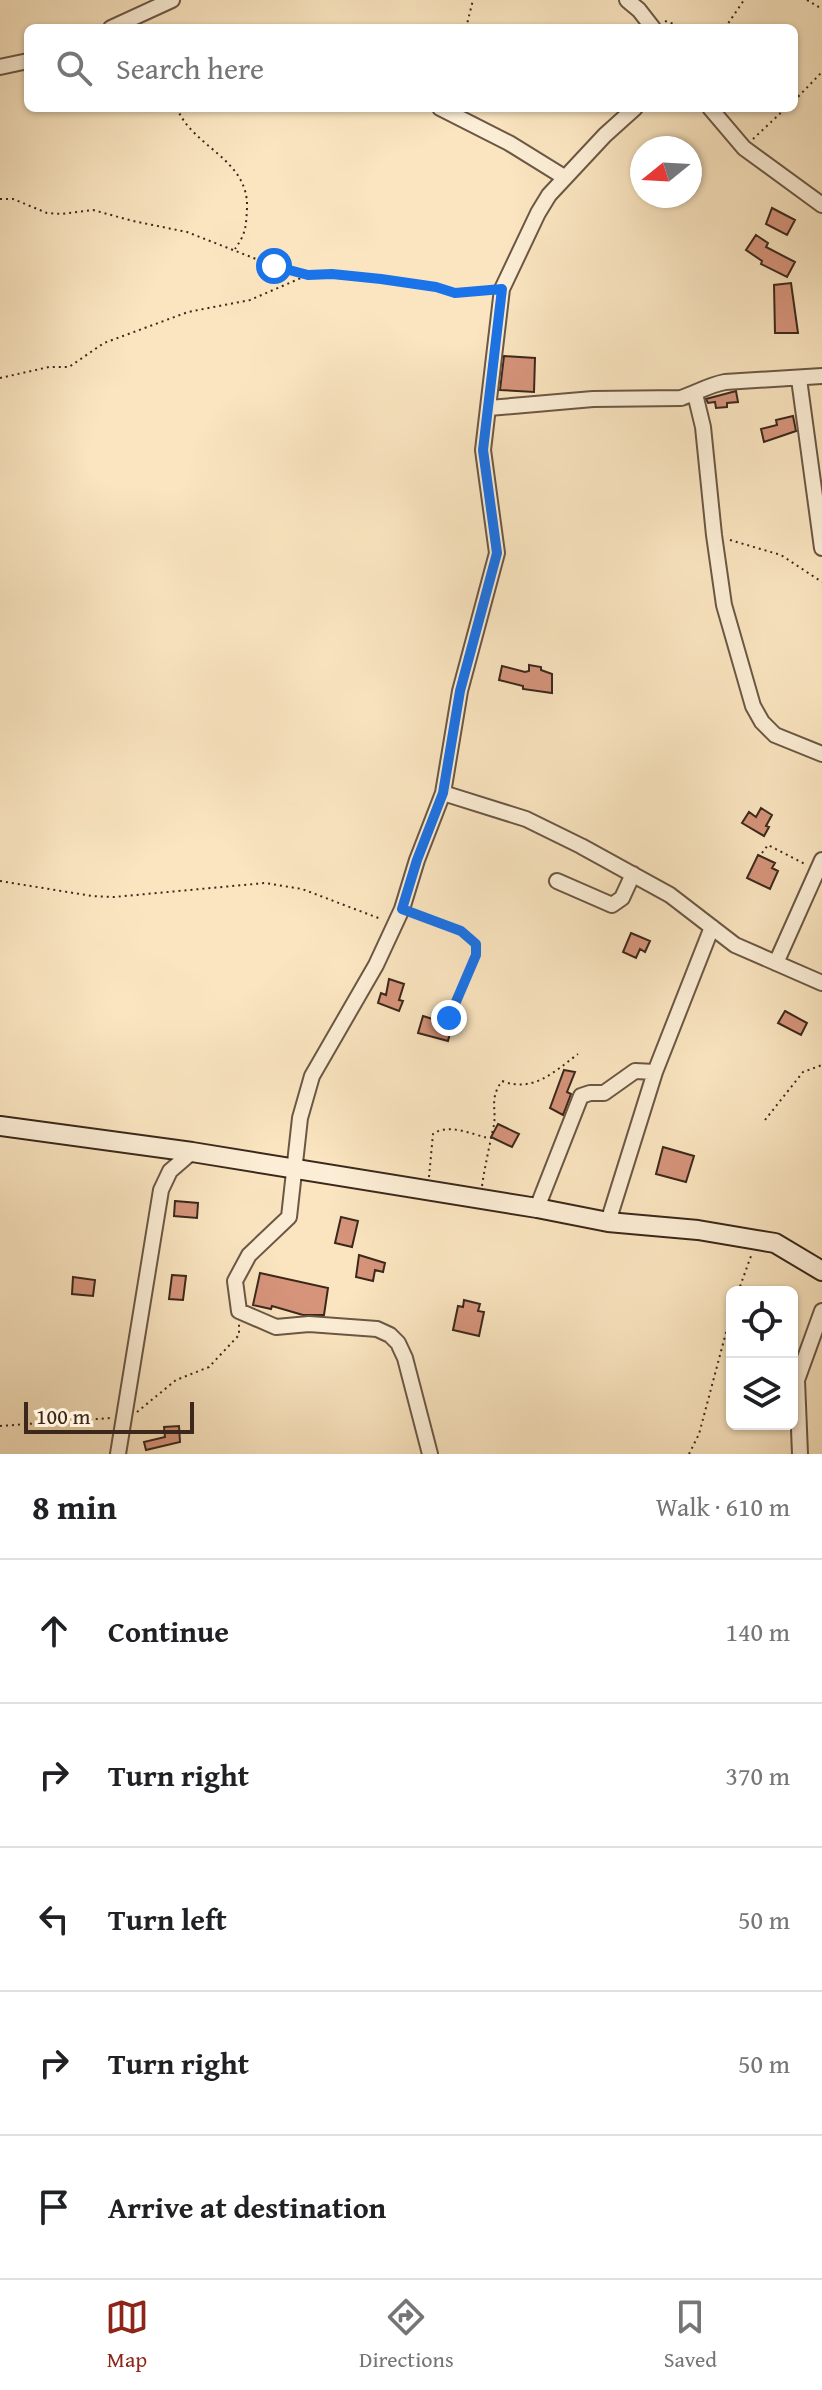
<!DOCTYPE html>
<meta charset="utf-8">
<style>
:root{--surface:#fff;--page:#f2f2f2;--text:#202124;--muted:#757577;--line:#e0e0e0;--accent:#8f2418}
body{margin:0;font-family:"Gentium Book Plus",serif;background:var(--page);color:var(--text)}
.controls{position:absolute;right:24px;bottom:24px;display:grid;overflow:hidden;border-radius:12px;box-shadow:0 2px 6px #0004}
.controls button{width:72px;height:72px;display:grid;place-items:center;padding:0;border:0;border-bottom:2px solid var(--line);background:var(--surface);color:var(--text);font:40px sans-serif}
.compass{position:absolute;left:630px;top:136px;width:72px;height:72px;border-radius:50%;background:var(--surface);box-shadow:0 2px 6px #0004;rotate:252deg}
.scale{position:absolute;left:24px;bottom:20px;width:170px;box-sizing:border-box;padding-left:8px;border:4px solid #3b281b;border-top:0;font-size:22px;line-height:28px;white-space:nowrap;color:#3b281b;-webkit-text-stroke:6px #fceed6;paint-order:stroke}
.stop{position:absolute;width:24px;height:24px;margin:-18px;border:6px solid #1a73e8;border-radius:50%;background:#fff}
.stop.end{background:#1a73e8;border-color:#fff;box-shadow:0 2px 8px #0008}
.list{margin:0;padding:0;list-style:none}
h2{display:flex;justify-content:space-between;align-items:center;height:104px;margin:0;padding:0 32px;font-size:34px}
h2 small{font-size:26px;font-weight:400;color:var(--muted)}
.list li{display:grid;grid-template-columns:52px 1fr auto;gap:24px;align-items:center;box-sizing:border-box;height:144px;padding:0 32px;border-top:2px solid var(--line)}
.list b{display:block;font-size:30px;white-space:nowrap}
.list em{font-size:26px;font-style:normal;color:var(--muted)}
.icon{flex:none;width:44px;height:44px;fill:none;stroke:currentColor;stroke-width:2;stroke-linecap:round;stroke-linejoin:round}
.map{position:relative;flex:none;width:822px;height:1454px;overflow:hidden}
.search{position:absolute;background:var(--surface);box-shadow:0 2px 6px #0004;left:24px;right:24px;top:24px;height:88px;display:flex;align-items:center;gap:20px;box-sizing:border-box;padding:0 28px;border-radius:12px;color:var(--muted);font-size:30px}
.sheet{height:824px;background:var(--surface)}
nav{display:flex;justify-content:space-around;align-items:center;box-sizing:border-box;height:112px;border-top:2px solid var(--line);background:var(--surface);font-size:22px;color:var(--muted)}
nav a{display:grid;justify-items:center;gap:4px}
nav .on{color:var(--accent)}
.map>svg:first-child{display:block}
.building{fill:#d6947b;stroke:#3b281b;stroke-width:2}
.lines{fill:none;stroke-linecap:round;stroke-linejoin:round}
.street-casing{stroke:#6b5744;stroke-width:18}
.secondary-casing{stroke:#3b281b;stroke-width:22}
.path{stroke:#3b281b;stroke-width:2;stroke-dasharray:2 4;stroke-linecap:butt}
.street{stroke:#fceed6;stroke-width:14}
.secondary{stroke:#fceed6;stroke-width:18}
.route{stroke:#1a73e8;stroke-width:10}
</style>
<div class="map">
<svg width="822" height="1454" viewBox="0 0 822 1454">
<rect width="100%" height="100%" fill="#fae5c0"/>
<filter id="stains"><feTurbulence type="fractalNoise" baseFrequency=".0025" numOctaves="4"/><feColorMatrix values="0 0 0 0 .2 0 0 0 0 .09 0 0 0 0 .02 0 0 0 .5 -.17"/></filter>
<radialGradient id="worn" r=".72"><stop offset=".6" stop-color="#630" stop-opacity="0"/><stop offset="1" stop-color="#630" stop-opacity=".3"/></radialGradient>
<path class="building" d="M 772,208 L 795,220 L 787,235 L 766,224 Z
M 756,235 L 768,243 L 766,247 L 795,262 L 787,277 L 761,264 L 762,261 L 746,250 Z
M 791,283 L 798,333 L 775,333 L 774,285 Z
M 504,356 L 535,358 L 534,392 L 500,390 Z
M 736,391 L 738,402 L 727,403 L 727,407 L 716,408 L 715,402 L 708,403 L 706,399 Z
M 793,416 L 796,431 L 764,442 L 761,429 L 777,425 L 776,420 Z
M 529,665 L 541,667 L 541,670 L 552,674 L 552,693 L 523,689 L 523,686 L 499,680 L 502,666 L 525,672 L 529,671 Z
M 761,808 L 772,815 L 766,826 L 769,827 L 764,836 L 742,823 L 749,812 L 756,817 Z
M 758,855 L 775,863 L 772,868 L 778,871 L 770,889 L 747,878 Z
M 631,933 L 650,941 L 645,952 L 640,949 L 636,958 L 623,952 Z
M 389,979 L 404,984 L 399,1000 L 403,1001 L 399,1011 L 378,1003 L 381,993 L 386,995 Z
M 785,1011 L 807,1023 L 801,1035 L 778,1023 Z
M 423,1016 L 452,1025 L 448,1041 L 418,1033 Z
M 564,1070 L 575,1072 L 567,1092 L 571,1094 L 563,1115 L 550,1108 Z
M 498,1124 L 519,1134 L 512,1147 L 491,1137 Z
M 663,1147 L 694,1156 L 686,1182 L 656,1174 Z
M 175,1201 L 198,1203 L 197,1218 L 174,1216 Z
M 341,1217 L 358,1221 L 352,1247 L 335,1243 Z
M 359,1255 L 385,1263 L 383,1272 L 375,1270 L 373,1281 L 356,1277 Z
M 260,1273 L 328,1288 L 324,1315 L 303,1315 L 272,1306 L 271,1309 L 253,1305 Z
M 172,1275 L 186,1276 L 183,1300 L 169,1299 Z
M 73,1277 L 95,1280 L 93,1296 L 72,1294 Z
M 464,1300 L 480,1304 L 478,1311 L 484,1312 L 479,1336 L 453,1330 L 458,1306 L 463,1307 Z
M 179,1426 L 180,1442 L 146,1450 L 144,1442 L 165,1437 L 164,1427 Z"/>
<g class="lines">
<g class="street-casing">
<path id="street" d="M 627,0 L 639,10 L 653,28
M 111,28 L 172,0
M 0,67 L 28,61
M 440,108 L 509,143 L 564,177
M 710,108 L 744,148 L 822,205
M 799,379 L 822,548
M 695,394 L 703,427 L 714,535 L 724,605 L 753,706 L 762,722 L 775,735 L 822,754
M 489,408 L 593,399 L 681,398 C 696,393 709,385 725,382 L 822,376
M 443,793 L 526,819 L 581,846 L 670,895 L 735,945 L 822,983
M 557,881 L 612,905 L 622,898 L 633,874
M 776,963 L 822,860
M 537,1208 L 581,1096 L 590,1093 L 604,1093 L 635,1071 L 655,1072
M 608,1222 L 655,1072 L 712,927
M 118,1454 L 161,1190 L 170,1171 L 192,1152
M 430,1454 L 405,1358 L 398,1343 L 390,1335 L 377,1329 L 309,1324 L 276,1327 L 239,1311 L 235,1281 L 249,1255 L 289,1217 L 300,1118 L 312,1076 L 376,965 L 402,909 L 417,860 L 443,793 L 460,691 L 497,553 L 483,450 L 502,289 L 538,213 L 549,195 L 605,135 L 635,108
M 800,1454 L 797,1380 L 822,1311"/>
</g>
<g class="secondary-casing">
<path id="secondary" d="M 0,1126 L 192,1152 L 537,1208 L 608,1222 L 698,1230 L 757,1240 L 775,1243 L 822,1271"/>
</g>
<path class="path" d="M 807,0 L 822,9
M 665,21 L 686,28
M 466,28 L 473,0
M 725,28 L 744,0
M 794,101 L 822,72
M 177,108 C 192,147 249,159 247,208 C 246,227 246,233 235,249
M 753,139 L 786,108
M 0,199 L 13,199 L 47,213 L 62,214 L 93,210 L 133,221 L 187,232 L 274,266 L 307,275
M 0,378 L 49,367 L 69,367 L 104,343 L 188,312 L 250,300 L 308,275 L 332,274 L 381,279 L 436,287 L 455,293 L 489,290
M 730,540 L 781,555 L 822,582
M 762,853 L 768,845 L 805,864
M 0,881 L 92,896 L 114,897 L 265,883 L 302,889 L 381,919
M 415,913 L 461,931 L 476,944 L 476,955 L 449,1018
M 765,1120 L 803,1072 L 822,1065
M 429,1177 L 433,1134 C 448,1123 471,1134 488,1138
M 482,1186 C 485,1166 489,1148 493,1129 C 498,1111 488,1100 502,1081 C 533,1093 554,1072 578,1054
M 738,1292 L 751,1256
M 137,1412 L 176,1380 L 209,1367 L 239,1335 L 239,1324
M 0,1426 L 111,1418
M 689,1454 L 699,1434 L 732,1310"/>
<use href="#street" class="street"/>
<use href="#secondary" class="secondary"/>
</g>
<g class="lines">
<path class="route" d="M 274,266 L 308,275 L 332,274 L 381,279 L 436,287 L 455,293 L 502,289 L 483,450 L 497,553 L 460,691 L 443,793 L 417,860 L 402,909 L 461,931 L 476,944 L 476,955 L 449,1018"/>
</g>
<rect width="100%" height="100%" filter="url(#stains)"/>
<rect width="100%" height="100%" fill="url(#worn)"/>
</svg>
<div class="controls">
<button><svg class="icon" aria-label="locate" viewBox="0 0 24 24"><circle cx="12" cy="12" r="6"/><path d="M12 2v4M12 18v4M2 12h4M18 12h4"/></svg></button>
<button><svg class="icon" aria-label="layers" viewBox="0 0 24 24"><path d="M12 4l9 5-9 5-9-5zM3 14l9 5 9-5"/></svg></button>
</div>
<svg class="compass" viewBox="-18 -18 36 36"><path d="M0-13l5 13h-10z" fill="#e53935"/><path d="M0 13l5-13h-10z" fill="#757577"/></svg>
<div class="scale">100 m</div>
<div class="stop" style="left:274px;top:266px"></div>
<div class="stop end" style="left:449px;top:1018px"></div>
<div class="search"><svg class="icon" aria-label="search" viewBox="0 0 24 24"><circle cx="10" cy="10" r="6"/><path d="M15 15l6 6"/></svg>Search here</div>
</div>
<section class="sheet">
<h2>8 min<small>Walk · 610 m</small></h2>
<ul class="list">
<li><svg class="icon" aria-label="ahead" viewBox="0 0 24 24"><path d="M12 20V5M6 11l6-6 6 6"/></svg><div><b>Continue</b></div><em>140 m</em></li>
<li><svg class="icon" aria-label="right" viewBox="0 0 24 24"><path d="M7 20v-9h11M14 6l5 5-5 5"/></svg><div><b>Turn right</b></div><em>370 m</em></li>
<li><svg class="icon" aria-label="left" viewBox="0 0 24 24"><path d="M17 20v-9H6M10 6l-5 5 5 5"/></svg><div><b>Turn left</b></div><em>50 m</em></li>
<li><svg class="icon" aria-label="right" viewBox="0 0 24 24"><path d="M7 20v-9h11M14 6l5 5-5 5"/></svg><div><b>Turn right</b></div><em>50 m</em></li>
<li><svg class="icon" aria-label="arrive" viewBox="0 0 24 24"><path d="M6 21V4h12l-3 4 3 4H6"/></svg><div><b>Arrive at destination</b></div></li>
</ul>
</section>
<nav>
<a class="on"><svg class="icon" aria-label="map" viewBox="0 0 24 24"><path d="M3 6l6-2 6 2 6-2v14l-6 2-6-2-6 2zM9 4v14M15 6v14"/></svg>Map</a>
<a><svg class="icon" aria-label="directions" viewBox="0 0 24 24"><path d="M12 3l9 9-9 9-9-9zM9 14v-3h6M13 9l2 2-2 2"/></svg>Directions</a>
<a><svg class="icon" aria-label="saved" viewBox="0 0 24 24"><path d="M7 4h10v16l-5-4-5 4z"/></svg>Saved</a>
</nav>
